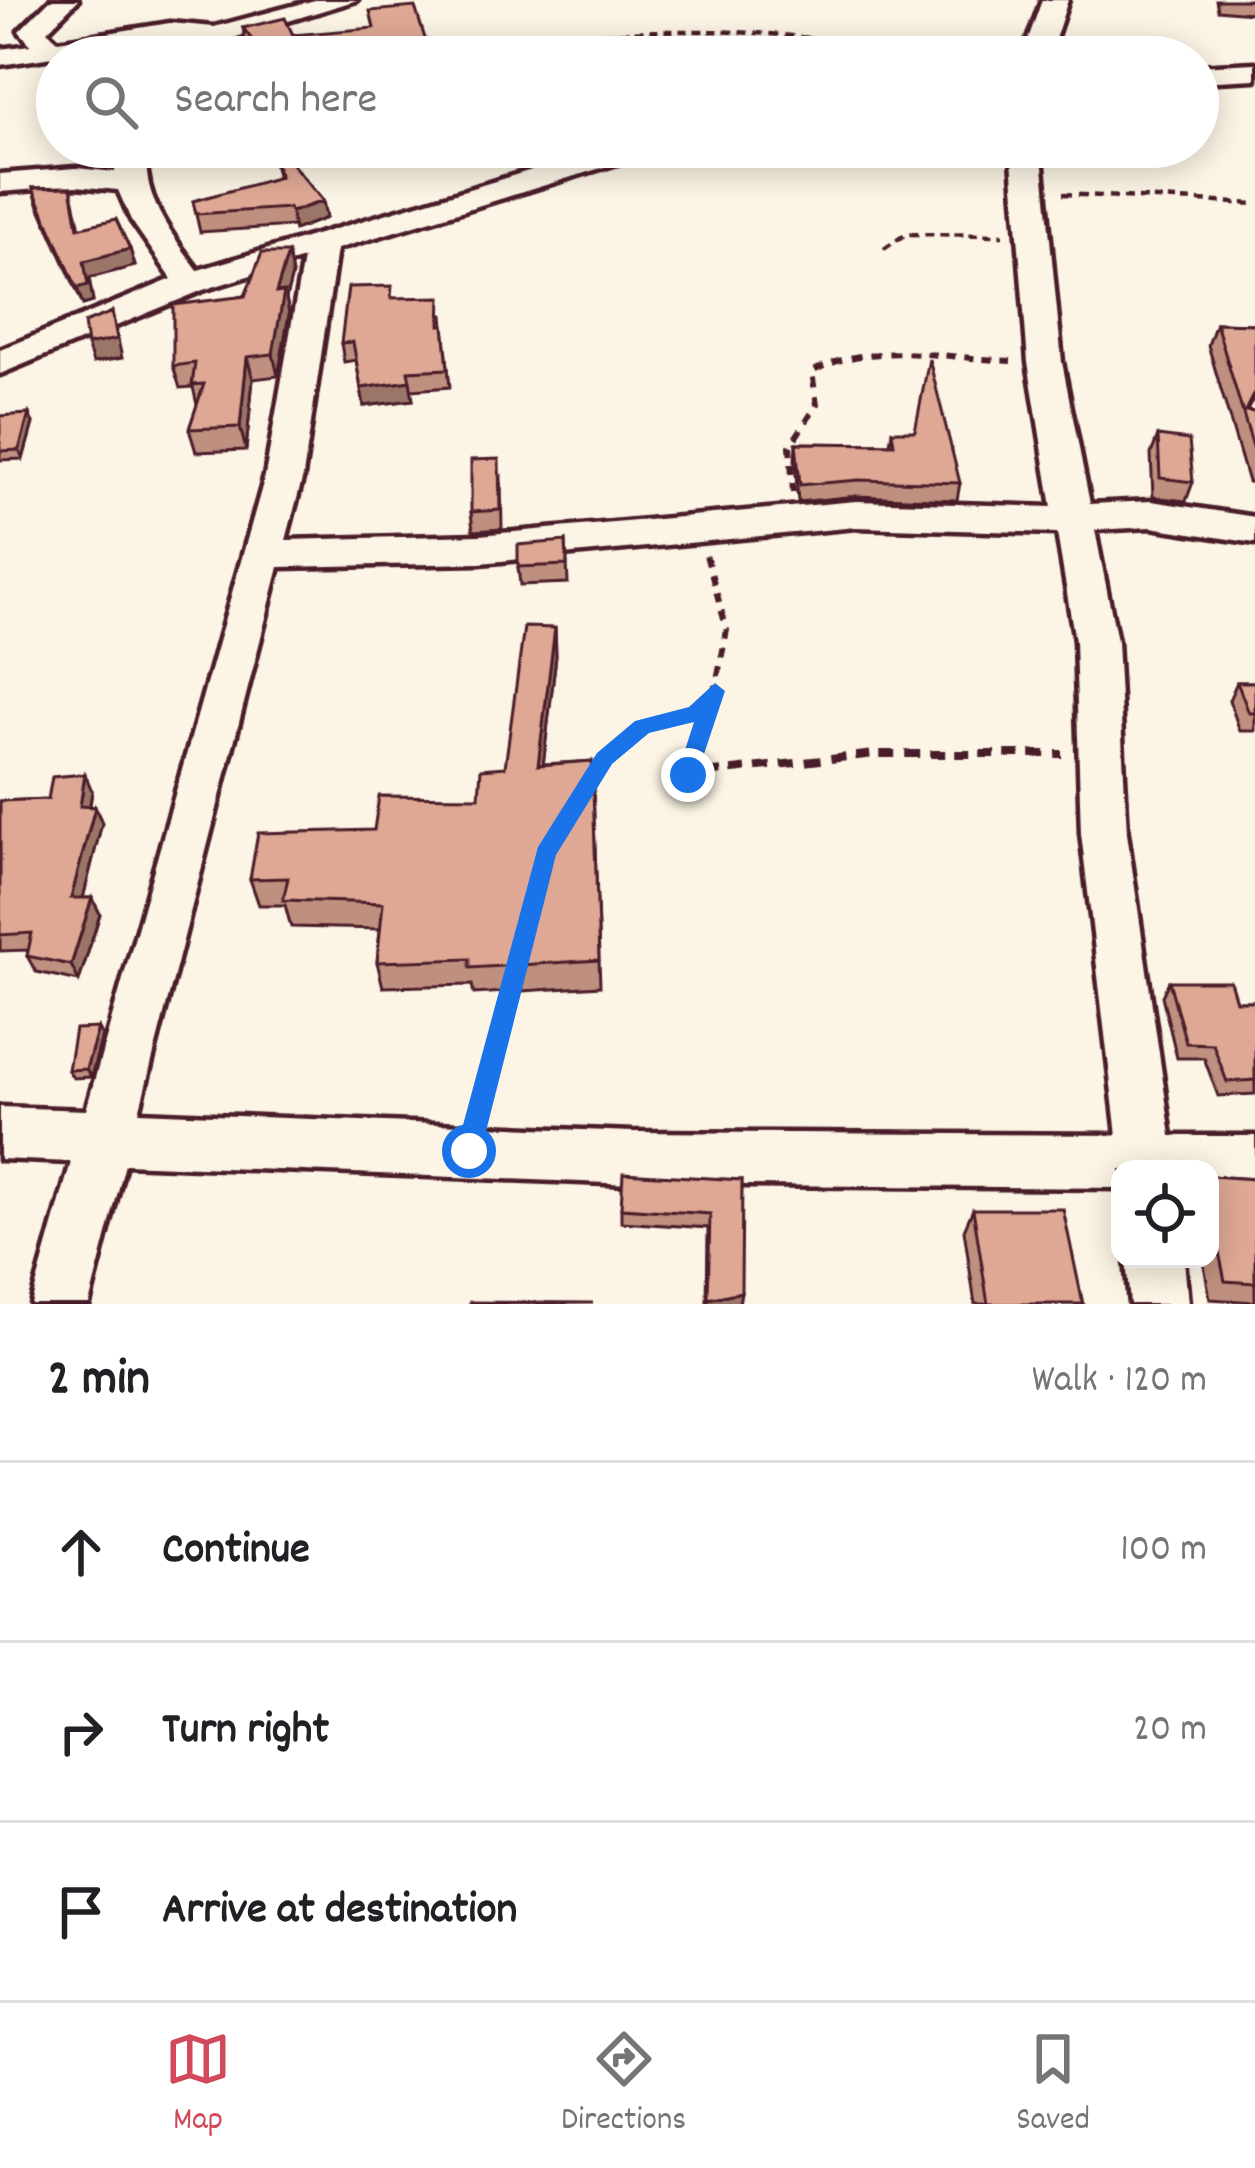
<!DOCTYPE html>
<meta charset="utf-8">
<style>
:root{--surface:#fff;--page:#f6f6f6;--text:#202124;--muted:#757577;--line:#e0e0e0;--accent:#d1495b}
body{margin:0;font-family:Dekko,sans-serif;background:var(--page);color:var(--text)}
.controls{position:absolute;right:36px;bottom:36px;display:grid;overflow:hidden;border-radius:24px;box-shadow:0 6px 30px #0003}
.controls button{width:108px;height:108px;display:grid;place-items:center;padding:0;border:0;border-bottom:3px solid var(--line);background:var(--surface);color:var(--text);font:60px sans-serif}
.stop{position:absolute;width:36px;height:36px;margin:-27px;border:9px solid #1a73e8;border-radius:50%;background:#fff}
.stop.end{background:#1a73e8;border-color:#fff;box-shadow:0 3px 12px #0008}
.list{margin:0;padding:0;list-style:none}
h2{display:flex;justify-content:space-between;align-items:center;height:156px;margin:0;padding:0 48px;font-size:51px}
h2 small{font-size:39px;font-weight:400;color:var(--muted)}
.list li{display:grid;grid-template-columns:78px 1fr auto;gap:36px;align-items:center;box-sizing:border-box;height:180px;padding:0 48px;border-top:3px solid var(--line)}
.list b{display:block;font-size:45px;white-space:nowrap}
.list em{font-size:39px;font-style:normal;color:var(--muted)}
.icon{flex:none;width:66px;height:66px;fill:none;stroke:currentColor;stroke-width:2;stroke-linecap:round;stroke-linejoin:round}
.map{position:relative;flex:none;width:1255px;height:1304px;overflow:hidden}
.search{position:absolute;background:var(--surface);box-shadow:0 6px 30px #0003;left:36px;right:36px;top:36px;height:132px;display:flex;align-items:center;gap:30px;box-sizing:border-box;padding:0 42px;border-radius:66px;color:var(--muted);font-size:45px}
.sheet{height:696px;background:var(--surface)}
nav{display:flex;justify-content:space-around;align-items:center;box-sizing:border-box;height:168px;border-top:3px solid var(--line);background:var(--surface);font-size:33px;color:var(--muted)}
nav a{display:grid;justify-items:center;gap:6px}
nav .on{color:var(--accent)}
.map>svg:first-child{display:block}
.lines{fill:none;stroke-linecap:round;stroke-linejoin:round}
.minor-casing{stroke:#4a1f2b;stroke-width:9}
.path-far2{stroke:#4a1f2b;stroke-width:4.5;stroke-dasharray:9 6;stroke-linecap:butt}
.path-far1{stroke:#4a1f2b;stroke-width:6;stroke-dasharray:10 9;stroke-linecap:butt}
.path{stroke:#4a1f2b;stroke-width:8;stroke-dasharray:15 10;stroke-linecap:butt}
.minor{fill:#fcf5e5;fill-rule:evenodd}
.wall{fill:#bf907f;stroke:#4a1f2b;stroke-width:3}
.shaded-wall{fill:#9b7668;stroke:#4a1f2b;stroke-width:3}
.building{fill:#dea894;stroke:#4a1f2b;stroke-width:3}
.route{fill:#1a73e8}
</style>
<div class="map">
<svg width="1255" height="1304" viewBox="0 0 1255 1304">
<rect width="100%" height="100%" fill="#fcf5e5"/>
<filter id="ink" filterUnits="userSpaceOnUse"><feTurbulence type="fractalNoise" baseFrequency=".00833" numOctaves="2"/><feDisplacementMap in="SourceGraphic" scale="24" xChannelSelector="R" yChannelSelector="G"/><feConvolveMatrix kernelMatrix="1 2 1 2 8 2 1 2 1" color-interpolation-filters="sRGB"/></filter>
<g filter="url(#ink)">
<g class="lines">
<g class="minor-casing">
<path id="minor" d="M 50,0 L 78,0 L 47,31 L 58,41 L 170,23 L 214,27 L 315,0 L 357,0 L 223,41 L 202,57 L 182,57 L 179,52 L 190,41 L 170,39 L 0,65 L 0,49 L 31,45 L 19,31 Z
M 1042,0 L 1068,0 L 1049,57 L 977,57 L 991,49 L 1026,45 Z
M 1255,63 L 1255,79 L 1198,82 L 1198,66 Z
M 117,147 L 147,147 C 141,198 170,232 198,270 L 609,147 L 655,147 L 650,153 L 337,249 L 303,476 L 286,540 L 480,535 L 856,501 L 1052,507 L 1028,362 L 1011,147 L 1041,147 L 1062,362 L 1090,504 L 1151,501 L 1255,517 L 1255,543 L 1151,527 L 1095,530 L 1117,641 L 1127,833 L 1171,1136 L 1255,1136 L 1255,1190 L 1210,1189 L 1210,1169 L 1120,1169 L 1120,1188 L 632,1184 L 125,1164 L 89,1304 L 31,1304 L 71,1162 L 0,1159 L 0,1107 L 86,1110 L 265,476 L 303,259 L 203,290 L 0,374 L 0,350 L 172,279 L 131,220 L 118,190 L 76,186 L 0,192 L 0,174 L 76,168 L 115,172 ZM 856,527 L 1057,533 L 1075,641 L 1081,833 L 1117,1135 L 632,1132 L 139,1112 L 279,567 L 480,563 Z
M 1126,1259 L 1184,1259 L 1188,1304 L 1130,1304 Z"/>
</g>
<path class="path-far2" d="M 425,47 C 589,33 748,15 909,57
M 1063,194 L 1255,204
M 884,249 L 906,234 L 1003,235"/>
<path class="path-far1" d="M 793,493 L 790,446 L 817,405 L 812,372 C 869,340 948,358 1011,361
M 617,748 L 642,726 L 696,713 L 715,690 L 727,630 L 706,555
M 697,748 L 712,699"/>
<path class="path" d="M 698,745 L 688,775 L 875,754 L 1062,754
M 589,783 L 620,745
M 479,1110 L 512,984"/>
<use href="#minor" class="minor"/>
</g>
<path class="wall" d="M 1216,0 L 1254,0 L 1250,13 L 1218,10 Z
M 243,28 L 429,51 L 429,57 L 229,57 L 257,54 L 245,39 Z
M 270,147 L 278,147 L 323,201 L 326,218 L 294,230 L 293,226 L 200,232 L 193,201 L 278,178 Z
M 71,187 L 80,228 L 130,249 L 135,266 L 89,278 L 93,302 L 83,305 L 38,204 L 33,188 Z
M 288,253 L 292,275 L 286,298 L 289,314 L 278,376 L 253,379 L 246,450 L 196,452 L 189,429 L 197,405 L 193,387 L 180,388 L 173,366 Z
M 394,298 L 443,315 L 450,387 L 411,390 L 413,400 L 364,406 L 356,360 L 344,362 L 341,343 Z
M 1216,323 L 1255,324 L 1255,395 L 1247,411 L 1255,412 L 1255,483 L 1248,482 L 1208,345 Z
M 0,416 L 33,423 L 23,459 L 0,460 Z
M 892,431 L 960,483 L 957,500 L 856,496 L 798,502 L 795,460 L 796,443 L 890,444 Z
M 1158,436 L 1193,482 L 1186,501 L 1153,497 L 1151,454 Z
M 501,477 L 502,529 L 473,531 L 471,512 Z
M 566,541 L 568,583 L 520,585 L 518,567 Z
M 555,628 L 556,656 L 543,764 L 592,761 L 600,986 L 474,994 L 472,985 L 383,987 L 377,962 L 380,929 L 291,927 L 285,905 L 259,905 L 250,879 L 374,830 L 479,797 L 505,767 Z
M 1237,682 L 1255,682 L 1255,731 L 1240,731 L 1229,700 Z
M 92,791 L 90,806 L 95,807 L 102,823 L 83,898 L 92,898 L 100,914 L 79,981 L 36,972 L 27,956 L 28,950 L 0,951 L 0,801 L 48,799 Z
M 1169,981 L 1236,1001 L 1255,1001 L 1255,1094 L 1218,1096 L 1204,1058 L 1177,1058 L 1162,996 Z
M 98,1028 L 102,1036 L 91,1077 L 73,1078 L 68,1070 Z
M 1210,1176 L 1255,1179 L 1255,1302 L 1210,1299 L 1203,1259 L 1210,1259 Z
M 742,1180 L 739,1304 L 707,1304 L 708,1228 L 621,1222 L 621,1208 Z
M 973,1209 L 1083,1304 L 975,1304 L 964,1230 Z"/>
<path class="shaded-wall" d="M 323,201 L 326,218 L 294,230 L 291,212 Z
M 130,249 L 135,266 L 89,278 L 93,302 L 83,305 L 77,288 L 84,261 Z
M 288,253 L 292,275 L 286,298 L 289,314 L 278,376 L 273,354 L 276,293 Z
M 112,312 L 122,358 L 93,363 L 87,345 Z
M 247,357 L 253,379 L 246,450 L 240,427 Z
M 410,381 L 413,400 L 364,406 L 361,388 Z
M 29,414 L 33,423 L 23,459 L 19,450 Z
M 555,628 L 556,656 L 540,792 L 538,765 Z
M 85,774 L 92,791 L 87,822 L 80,806 Z
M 95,807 L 102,823 L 79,914 L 71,898 Z
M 92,898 L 100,914 L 79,981 L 71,965 Z
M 98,1028 L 102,1036 L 91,1077 L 86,1069 Z
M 741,1292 L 739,1304 L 707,1304 L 708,1299 Z"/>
<path class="building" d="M 415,7 L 429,51 L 417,52 L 422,57 L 230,57 L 229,55 L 263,54 L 243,28 L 285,18 L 293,35 L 374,28 L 370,11 Z
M 153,49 L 149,57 L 114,57 Z
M 271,147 L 278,147 L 323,201 L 291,212 L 289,208 L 196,214 L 193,201 L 280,177 Z
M 71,187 L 78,228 L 116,219 L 130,249 L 84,261 L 88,285 L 77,288 L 33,188 Z
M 262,253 L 288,253 L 276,293 L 284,292 L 273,354 L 247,357 L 240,427 L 189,429 L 204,384 L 192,385 L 195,363 L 173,366 L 173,305 L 245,296 Z
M 392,286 L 391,298 L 441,297 L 440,325 L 444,325 L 448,369 L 408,371 L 410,381 L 361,388 L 353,342 L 341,343 L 348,287 Z
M 112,312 L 117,339 L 87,345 L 84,323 Z
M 1216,323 L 1255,324 L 1255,391 L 1245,411 L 1255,412 L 1255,454 Z
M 929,359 L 960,483 L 859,480 L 800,485 L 796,443 L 894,444 L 892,431 L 915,431 Z
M 29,414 L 19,450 L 0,451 L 0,416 Z
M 1158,436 L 1189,440 L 1193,482 L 1160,478 Z
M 499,459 L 500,510 L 471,512 L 471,460 Z
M 566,541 L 567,565 L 518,567 L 518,545 Z
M 524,627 L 555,628 L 538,765 L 592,761 L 599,960 L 470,968 L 470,959 L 377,962 L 383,903 L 283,900 L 288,878 L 250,879 L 258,833 L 374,830 L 379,796 L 479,797 L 481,769 L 505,767 Z
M 1237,682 L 1255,682 L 1255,713 L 1249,713 Z
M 85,774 L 80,806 L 95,807 L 71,898 L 92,898 L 71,965 L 27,956 L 32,933 L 0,935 L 0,801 L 48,799 L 52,777 Z
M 1169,981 L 1230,981 L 1236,1001 L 1255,1001 L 1255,1080 L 1227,1082 L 1213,1044 L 1186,1043 Z
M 98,1028 L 86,1069 L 68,1070 L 75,1029 Z
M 623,1173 L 742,1180 L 741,1292 L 708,1299 L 710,1214 L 621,1208 Z
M 1210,1176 L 1255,1179 L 1255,1283 L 1225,1281 L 1210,1208 Z
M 973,1209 L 1063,1209 L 1083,1304 L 988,1304 Z
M 470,1302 L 593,1303 L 470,1304 Z"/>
</g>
<path class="route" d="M 715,683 L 725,691 L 695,781 L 680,781 L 677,775 L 694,722 L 649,733 L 612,764 L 556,855 L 481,1151 L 478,1159 L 460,1159 L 456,1151 L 538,847 L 597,753 L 635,721 L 689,707 Z"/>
</svg>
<div class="controls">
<button><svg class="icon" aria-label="locate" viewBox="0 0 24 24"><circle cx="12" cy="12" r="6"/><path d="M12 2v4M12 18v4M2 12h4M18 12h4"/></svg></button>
</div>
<div class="stop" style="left:469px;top:1151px"></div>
<div class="stop end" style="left:688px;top:775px"></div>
<div class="search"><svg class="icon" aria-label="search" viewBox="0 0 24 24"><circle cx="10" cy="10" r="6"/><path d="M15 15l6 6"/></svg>Search here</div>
</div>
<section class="sheet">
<h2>2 min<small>Walk · 120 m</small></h2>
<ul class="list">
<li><svg class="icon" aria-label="ahead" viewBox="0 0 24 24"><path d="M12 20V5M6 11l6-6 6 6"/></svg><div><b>Continue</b></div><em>100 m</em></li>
<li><svg class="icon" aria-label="right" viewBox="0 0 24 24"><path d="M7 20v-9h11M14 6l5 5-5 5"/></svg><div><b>Turn right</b></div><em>20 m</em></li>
<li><svg class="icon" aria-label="arrive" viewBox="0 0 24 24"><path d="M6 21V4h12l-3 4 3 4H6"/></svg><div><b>Arrive at destination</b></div></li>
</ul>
</section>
<nav>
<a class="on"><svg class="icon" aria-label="map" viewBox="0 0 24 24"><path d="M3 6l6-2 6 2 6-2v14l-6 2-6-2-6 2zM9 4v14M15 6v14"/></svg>Map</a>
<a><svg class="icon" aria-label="directions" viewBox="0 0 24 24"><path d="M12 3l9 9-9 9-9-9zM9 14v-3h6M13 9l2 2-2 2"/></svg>Directions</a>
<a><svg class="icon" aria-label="saved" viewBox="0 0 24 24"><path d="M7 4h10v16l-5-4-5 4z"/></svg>Saved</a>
</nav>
